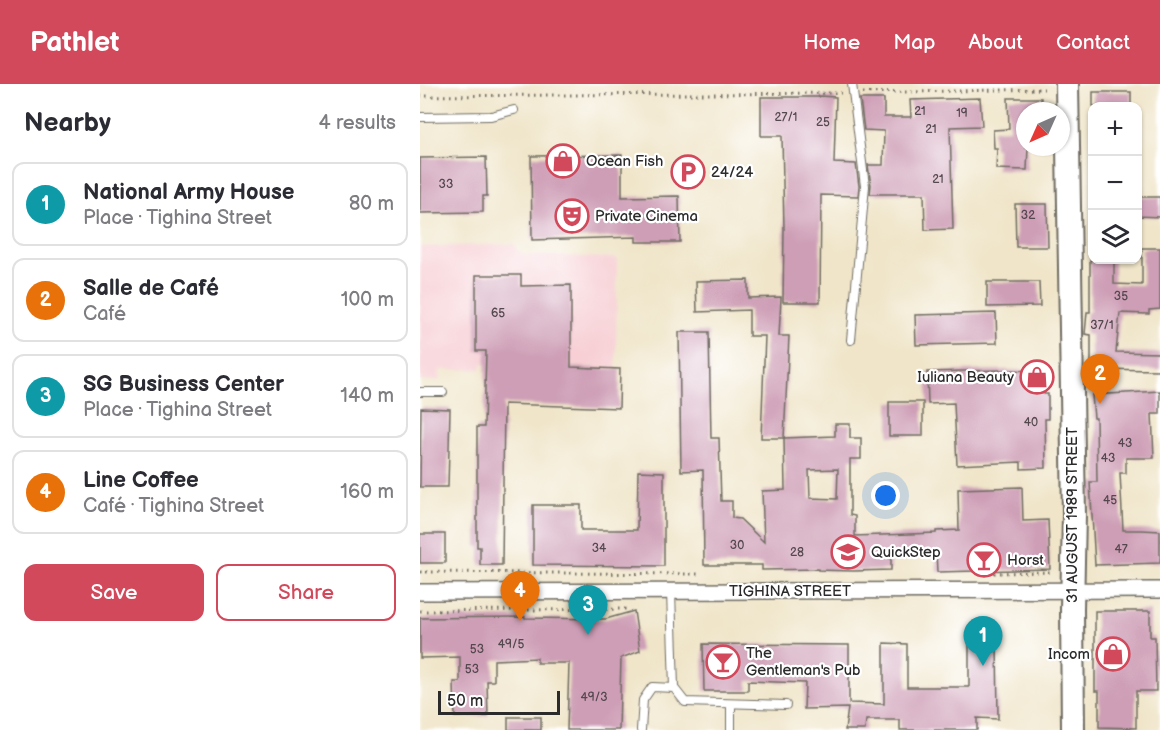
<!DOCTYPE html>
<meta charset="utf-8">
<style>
:root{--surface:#fff;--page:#f7f7f7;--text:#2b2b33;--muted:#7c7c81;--line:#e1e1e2;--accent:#d1495b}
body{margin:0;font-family:"Balsamiq Sans",sans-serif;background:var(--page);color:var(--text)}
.controls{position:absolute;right:18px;top:18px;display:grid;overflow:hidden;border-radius:12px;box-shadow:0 2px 4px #0004}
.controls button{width:54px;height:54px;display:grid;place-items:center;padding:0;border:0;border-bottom:2px solid var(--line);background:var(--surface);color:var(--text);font:30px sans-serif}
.compass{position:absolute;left:596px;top:18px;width:54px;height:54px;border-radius:50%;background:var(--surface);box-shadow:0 2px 4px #0004;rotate:225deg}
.scale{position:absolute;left:18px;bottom:15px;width:122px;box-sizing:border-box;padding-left:6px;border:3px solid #2b2b2b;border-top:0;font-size:16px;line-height:21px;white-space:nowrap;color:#2b2b2b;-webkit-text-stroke:4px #fff;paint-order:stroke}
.you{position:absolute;left:466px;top:412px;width:21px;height:21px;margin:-15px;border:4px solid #fff;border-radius:50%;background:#1a73e8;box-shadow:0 0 0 9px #1a73e833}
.badge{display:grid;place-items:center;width:39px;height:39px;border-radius:50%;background:var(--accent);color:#fff;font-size:20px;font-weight:700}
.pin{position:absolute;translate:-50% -50px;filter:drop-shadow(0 2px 3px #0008)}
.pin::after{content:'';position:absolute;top:32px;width:21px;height:18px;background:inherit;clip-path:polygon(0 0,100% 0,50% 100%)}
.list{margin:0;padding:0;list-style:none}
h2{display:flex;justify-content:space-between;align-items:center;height:78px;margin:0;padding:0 24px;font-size:26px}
h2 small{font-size:20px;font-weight:400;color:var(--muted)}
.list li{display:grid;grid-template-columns:39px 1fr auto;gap:18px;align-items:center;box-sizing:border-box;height:84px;margin:0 12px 12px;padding:0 12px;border:2px solid var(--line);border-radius:12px}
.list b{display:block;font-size:22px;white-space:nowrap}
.list p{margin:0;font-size:20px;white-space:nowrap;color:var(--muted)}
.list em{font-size:20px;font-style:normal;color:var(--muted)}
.actions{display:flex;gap:12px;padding:18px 24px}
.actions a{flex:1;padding:14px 0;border:2px solid var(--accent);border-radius:12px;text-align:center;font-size:21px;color:var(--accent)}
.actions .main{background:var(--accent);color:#fff}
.icon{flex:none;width:33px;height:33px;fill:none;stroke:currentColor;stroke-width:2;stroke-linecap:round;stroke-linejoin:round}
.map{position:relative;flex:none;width:740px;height:646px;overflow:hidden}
header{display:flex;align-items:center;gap:36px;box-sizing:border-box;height:84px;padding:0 30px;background:var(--accent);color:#fff}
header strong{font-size:28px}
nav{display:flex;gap:33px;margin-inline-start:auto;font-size:21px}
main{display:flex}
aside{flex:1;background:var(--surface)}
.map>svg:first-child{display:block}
.built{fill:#f7cfd4}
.building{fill:#ce9eb6;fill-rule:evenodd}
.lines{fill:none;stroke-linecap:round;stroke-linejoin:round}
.lane-casing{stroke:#706c62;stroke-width:10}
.street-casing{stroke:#706c62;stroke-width:18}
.secondary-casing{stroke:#706c62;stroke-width:26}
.path{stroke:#706c62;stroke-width:3;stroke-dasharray:1.5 4.5;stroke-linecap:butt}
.lane{stroke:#fff;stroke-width:8}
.street{stroke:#fff;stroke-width:15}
.secondary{stroke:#fff;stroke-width:22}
.labels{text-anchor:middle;stroke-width:4.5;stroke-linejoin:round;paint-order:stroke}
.number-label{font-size:12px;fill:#54484e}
.poi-label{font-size:15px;fill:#2b2b2b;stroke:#fff;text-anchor:start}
.street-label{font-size:15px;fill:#2b2b2b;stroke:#fff}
</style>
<header>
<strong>Pathlet</strong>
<nav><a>Home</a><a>Map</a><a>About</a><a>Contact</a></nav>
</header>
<main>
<aside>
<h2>Nearby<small>4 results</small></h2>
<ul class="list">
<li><span class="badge" style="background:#0f9aa8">1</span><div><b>National Army House</b><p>Place · Tighina Street</p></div><em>80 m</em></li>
<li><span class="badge" style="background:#e8710a">2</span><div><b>Salle de Café</b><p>Café</p></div><em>100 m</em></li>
<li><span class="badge" style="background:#0f9aa8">3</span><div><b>SG Business Center</b><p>Place · Tighina Street</p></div><em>140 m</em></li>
<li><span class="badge" style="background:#e8710a">4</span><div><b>Line Coffee</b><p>Café · Tighina Street</p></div><em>160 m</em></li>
</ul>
<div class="actions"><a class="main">Save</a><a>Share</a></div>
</aside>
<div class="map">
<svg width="740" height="646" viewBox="0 0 740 646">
<rect width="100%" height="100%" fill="#fff"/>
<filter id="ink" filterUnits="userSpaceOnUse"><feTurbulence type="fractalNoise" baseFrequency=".0167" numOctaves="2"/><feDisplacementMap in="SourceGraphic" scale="12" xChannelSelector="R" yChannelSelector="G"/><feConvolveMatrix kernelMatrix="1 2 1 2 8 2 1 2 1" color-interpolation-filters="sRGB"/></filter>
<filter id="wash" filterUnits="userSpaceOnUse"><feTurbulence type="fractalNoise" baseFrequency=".008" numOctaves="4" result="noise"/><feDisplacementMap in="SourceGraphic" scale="24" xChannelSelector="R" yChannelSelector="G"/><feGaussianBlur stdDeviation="1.35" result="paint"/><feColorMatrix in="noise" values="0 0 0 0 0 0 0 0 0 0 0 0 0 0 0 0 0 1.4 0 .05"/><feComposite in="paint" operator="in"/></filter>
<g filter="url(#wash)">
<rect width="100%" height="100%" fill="#f0e5c9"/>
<path class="built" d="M 95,160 L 97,165 L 104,171 L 197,174 L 196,284 L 62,279 L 61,285 L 20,286 L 20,296 L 0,297 L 0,163 Z"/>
<g id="blocks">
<path class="building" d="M 673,8 L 711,8 L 711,22 L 673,22 Z
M 399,12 L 416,13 L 414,79 L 436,80 L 439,102 L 438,112 L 401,111 L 400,218 L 363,218 L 364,145 L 362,52 L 341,52 L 341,13 L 399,13 Z
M 560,14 L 562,42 L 530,43 L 533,145 L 505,146 L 504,110 L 450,110 L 451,101 L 448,81 L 463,81 L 464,47 L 444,46 L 440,15 L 464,15 L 464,33 L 491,33 L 490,16 Z
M 588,14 L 621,14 L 621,27 L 605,27 L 605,63 L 608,63 L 607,86 L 576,85 L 577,64 L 574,64 L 573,46 L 589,45 Z
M 202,71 L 202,113 L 259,112 L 260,158 L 216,158 L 216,153 L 112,156 L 111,72 Z
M 66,73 L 67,112 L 63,112 L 63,128 L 0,129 L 0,74 Z
M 717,113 L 740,113 L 740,133 L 717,132 Z
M 595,120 L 627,120 L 628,163 L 596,163 Z
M 722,164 L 740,164 L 740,225 L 729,226 L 729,230 L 700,229 L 696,268 L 740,269 L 740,286 L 671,285 L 671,251 L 665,250 L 667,228 L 670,228 L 670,176 L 694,176 L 694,200 L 722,201 Z
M 56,191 L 101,191 L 101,202 L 151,201 L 151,283 L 200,285 L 199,324 L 84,320 L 82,481 L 60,481 L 60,463 L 57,463 L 57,343 L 64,343 L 66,267 L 56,267 Z
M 328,196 L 328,214 L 361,213 L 359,252 L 369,252 L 364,354 L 341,354 L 345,252 L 329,252 L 329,226 L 277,228 L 276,197 Z
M 567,198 L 619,198 L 620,222 L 567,223 Z
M 576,229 L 577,259 L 496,261 L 495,231 Z
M 259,248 L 289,248 L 291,354 L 299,354 L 301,417 L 312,417 L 312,434 L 320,435 L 344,458 L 342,407 L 365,406 L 364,354 L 415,352 L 415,340 L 430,340 L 430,354 L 441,354 L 441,375 L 430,375 L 430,431 L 435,432 L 435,452 L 516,449 L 516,447 L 539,446 L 538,405 L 602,403 L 603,437 L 628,436 L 630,485 L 517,488 L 516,468 L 471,470 L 471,486 L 434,487 L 398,486 L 398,485 L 342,486 L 342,481 L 284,481 L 283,386 L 261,387 ZM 418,385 L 417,415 L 390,414 L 389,386 Z
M 583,286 L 624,287 L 624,310 L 628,310 L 628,335 L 625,335 L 626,384 L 601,385 L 601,378 L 537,381 L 534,319 L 508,320 L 507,288 Z
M 740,307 L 740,330 L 732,330 L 734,374 L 706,374 L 706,389 L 700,389 L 703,446 L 722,446 L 740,447 L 740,479 L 675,481 L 670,398 L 677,398 L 676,334 L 674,334 L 672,311 Z
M 469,318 L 503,318 L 503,352 L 469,352 Z
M 1,324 L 30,325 L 28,403 L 0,403 Z
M 218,387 L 244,388 L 244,482 L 113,481 L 113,421 L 161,421 L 161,446 L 217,446 Z
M 0,450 L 25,450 L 25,479 L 0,479 Z
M 214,527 L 220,567 L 201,574 L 199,646 L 147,646 L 149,579 L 117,579 L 117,574 L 74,576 L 74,597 L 67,597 L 68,632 L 35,633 L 34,598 L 40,598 L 40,573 L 0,574 L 0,534 L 105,533 L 105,534 L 186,535 Z
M 675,527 L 730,527 L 730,553 L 735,553 L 736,607 L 716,607 L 716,644 L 679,643 L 679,607 L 675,607 Z
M 464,559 L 487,560 L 487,603 L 549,603 L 549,560 L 577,560 L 578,635 L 557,634 L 557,646 L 480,646 L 480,636 L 446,636 L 445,646 L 425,646 L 428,624 L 384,625 L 385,599 L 328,597 L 328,607 L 284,607 L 283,560 L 429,561 L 429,619 L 464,620 Z
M 88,633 L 121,633 L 121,646 L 88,646 Z"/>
</g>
</g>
<g filter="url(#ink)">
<use href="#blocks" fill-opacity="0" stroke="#706c62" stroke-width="1.5"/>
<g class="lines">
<g class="lane-casing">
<path id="lane" d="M 0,33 L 71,32 L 94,26
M 431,256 L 445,102 L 432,0
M 0,308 L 23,308
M 251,507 L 254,604 L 265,618 L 366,621
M 311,620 L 311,646
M 221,646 L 223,616 L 232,603 L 254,604"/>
</g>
<g class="street-casing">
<path id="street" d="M 0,508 L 740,506"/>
</g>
<g class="secondary-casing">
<path id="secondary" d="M 647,0 L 654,431 L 652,525 L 653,646"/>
</g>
<path class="path" d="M 443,9 L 624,5
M 0,12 L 421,9
M 0,488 L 280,490
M 574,489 L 633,488
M 0,527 L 208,525"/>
<use href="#lane" class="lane"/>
<use href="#street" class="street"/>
<use href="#secondary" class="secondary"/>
</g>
</g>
<defs>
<g id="shop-ring" transform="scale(1.725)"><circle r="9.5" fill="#fff" stroke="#d1495b" stroke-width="1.5"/><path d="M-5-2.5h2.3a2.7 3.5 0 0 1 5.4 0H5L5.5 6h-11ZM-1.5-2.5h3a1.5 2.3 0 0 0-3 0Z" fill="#d1495b"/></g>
<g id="parking-ring" transform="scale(1.725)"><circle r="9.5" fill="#fff" stroke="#d1495b" stroke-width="1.5"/><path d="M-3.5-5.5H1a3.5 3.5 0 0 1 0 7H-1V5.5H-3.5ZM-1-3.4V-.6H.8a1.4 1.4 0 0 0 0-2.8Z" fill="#d1495b"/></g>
<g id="theatre-ring" transform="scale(1.725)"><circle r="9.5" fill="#fff" stroke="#d1495b" stroke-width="1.5"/><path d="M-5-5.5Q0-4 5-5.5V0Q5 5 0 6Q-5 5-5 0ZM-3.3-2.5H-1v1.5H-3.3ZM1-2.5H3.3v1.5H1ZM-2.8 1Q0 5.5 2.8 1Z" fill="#d1495b"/></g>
<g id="school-ring" transform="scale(1.725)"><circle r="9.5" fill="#fff" stroke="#d1495b" stroke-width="1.5"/><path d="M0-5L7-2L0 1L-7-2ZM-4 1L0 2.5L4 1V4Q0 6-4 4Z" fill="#d1495b"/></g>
<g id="bar-ring" transform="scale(1.725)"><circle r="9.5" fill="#fff" stroke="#d1495b" stroke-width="1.5"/><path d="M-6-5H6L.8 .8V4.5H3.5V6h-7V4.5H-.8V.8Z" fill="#d1495b"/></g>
</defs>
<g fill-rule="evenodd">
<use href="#shop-ring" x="143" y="77"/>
<use href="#parking-ring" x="268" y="88"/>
<use href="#theatre-ring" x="152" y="132"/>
<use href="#shop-ring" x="617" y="293"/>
<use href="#school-ring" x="428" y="468"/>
<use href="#bar-ring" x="564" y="476"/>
<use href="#shop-ring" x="693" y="570"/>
<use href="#bar-ring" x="303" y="578"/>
</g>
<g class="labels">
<g class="number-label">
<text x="500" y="31">21</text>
<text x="542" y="33">19</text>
<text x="366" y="37">27/1</text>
<text x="403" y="42">25</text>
<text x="511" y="49">21</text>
<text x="518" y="99">21</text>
<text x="26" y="104">33</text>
<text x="608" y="135">32</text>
<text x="701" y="216">35</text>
<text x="78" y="233">65</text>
<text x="682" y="245">37/1</text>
<text x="611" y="342">40</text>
<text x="705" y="363">43</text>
<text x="688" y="378">43</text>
<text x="690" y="420">45</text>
<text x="317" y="465">30</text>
<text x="179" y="468">34</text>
<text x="701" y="469">47</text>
<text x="377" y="472">28</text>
<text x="91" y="564">49/5</text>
<text x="57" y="569">53</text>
<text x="52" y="589">53</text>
<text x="174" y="617">49/3</text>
</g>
<g class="poi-label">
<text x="166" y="82">Ocean Fish</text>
<text x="291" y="93">24/24</text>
<text x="175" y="137">Private Cinema</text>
<text x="594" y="298" text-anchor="end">Iuliana Beauty</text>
<text x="451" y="473">QuickStep</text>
<text x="587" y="481">Horst</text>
<text x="326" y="574">The<tspan x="326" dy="17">Gentleman's Pub</tspan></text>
<text x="670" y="575" text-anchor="end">Incom</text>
</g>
<g class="street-label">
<text transform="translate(652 431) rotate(-90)" y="5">31 AUGUST 1989 STREET</text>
<text x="370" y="512">TIGHINA STREET</text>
</g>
</g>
</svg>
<div class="controls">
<button>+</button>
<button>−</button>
<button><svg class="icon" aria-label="layers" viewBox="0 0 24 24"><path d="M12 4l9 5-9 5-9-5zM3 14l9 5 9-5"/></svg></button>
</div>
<svg class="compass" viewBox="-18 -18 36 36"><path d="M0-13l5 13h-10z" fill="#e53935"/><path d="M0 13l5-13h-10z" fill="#7c7c81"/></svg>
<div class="scale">50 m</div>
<div class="you"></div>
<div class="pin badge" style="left:563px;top:582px;background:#0f9aa8">1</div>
<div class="pin badge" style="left:680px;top:320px;background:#e8710a">2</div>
<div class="pin badge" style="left:168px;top:551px;background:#0f9aa8">3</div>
<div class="pin badge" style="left:100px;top:537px;background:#e8710a">4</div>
</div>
</main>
